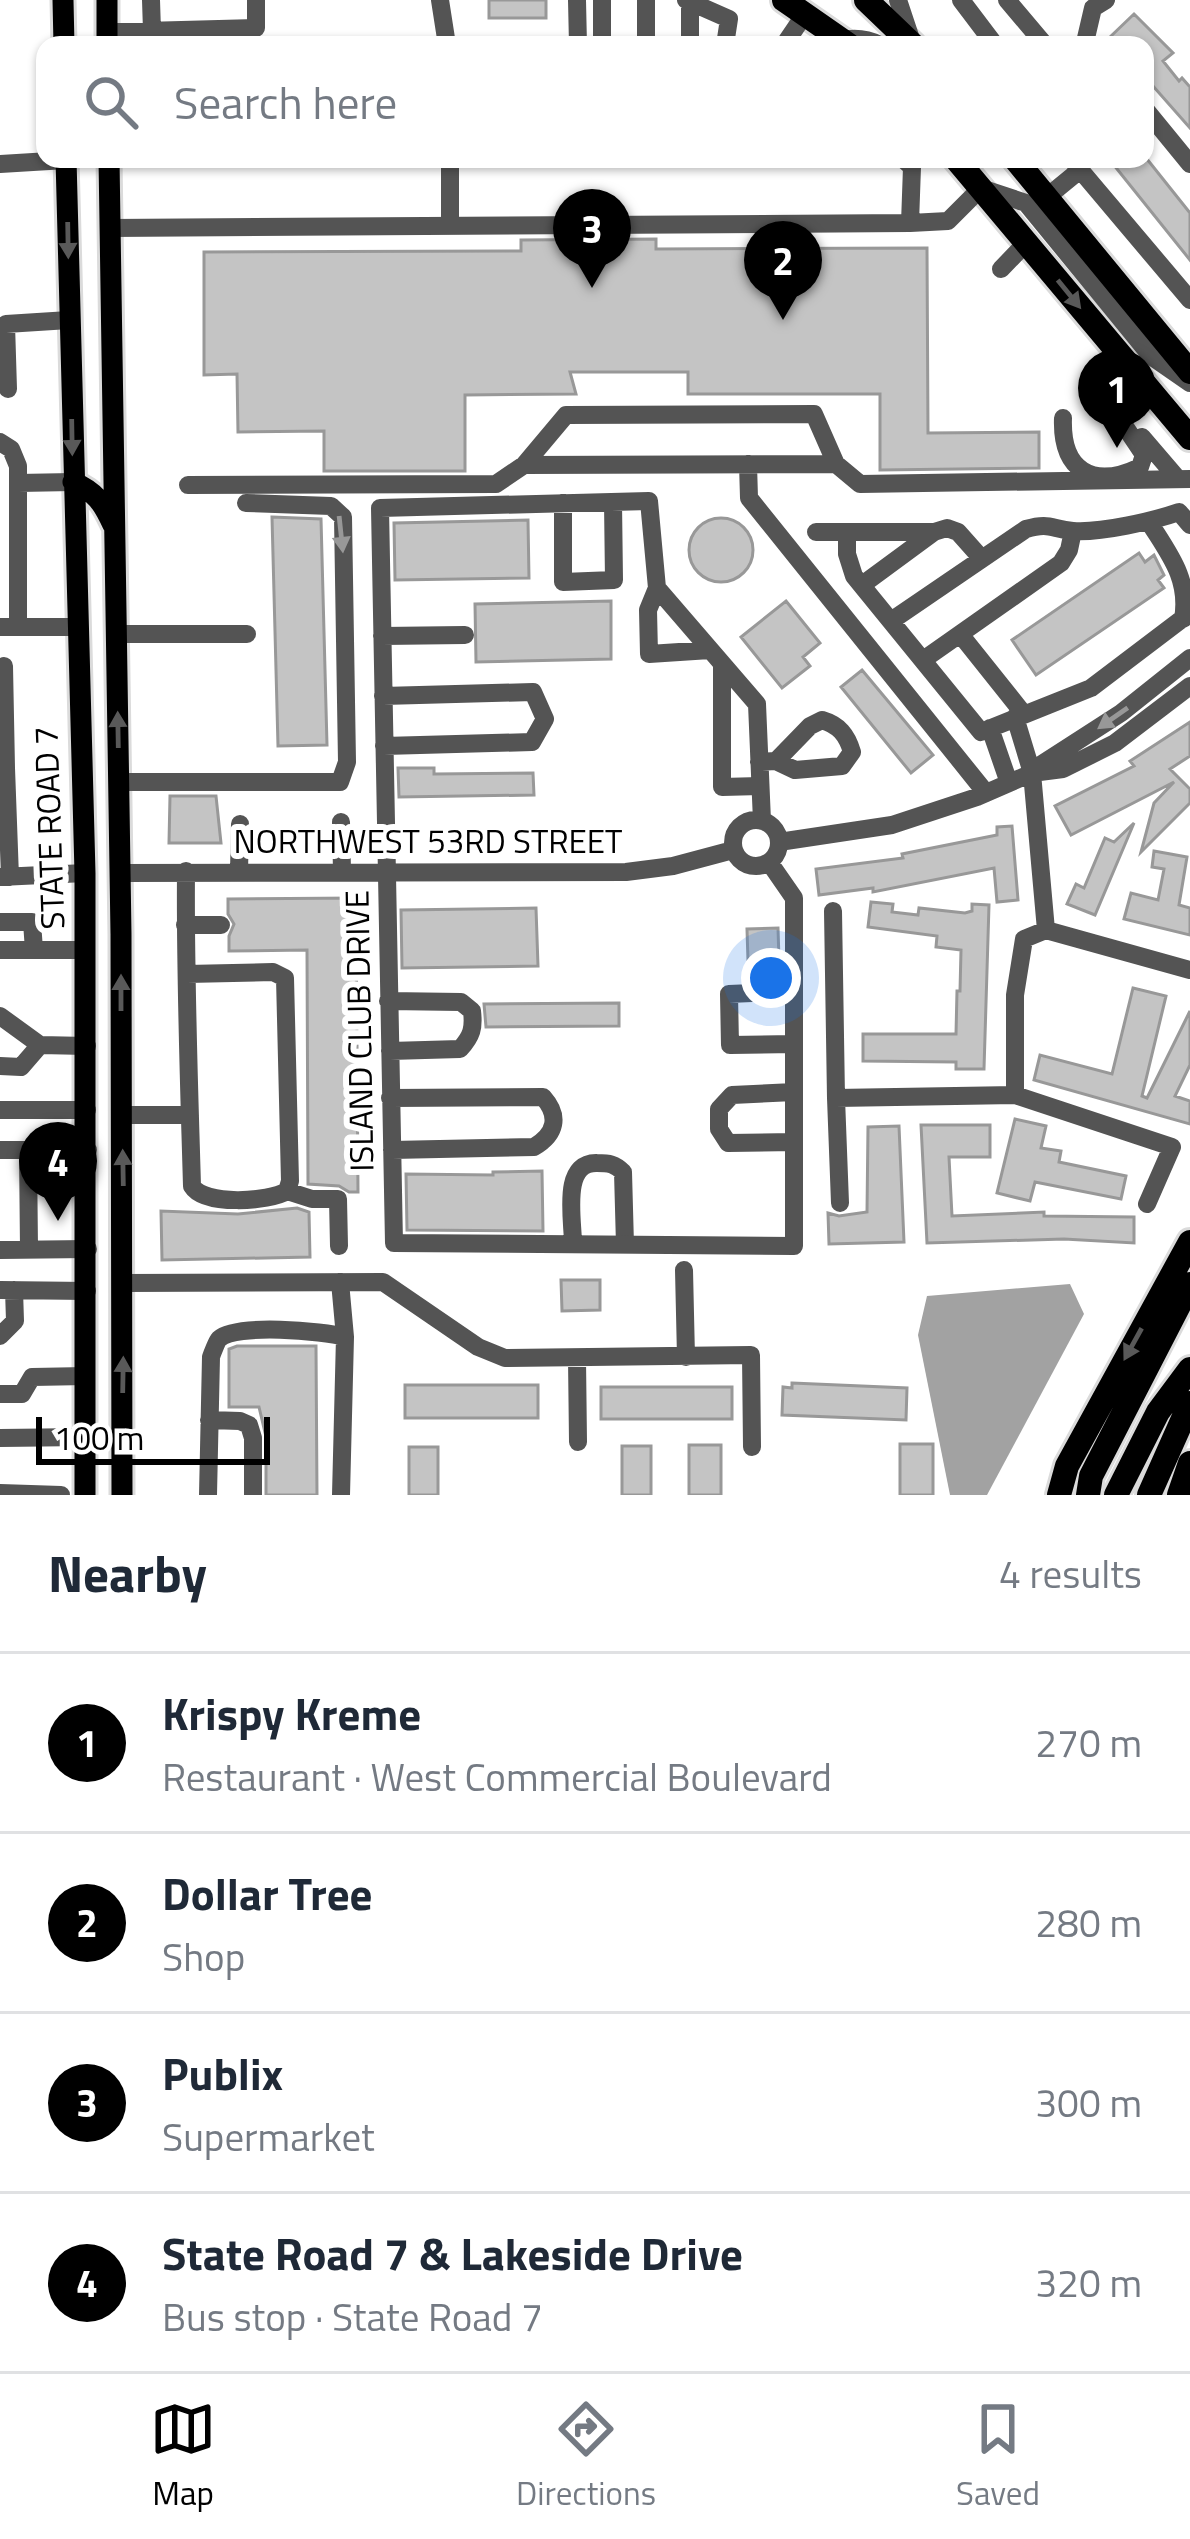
<!DOCTYPE html>
<meta charset="utf-8">
<style>
:root{--surface:#fff;--page:#f2f2f3;--text:#1f2937;--muted:#747a83;--line:#e0e1e3;--accent:#000}
body{margin:0;font-family:"Titillium Web",sans-serif;background:var(--page);color:var(--text)}
.scale{position:absolute;left:36px;bottom:30px;width:234px;box-sizing:border-box;padding-left:12px;border:6px solid #000;border-top:0;font-size:33px;line-height:42px;white-space:nowrap;color:#000;-webkit-text-stroke:9px #fff;paint-order:stroke}
.you{position:absolute;left:771px;top:978px;width:42px;height:42px;margin:-30px;border:9px solid #fff;border-radius:50%;background:#1a73e8;box-shadow:0 0 0 18px #1a73e833}
.badge{display:grid;place-items:center;width:78px;height:78px;border-radius:50%;background:var(--accent);color:#fff;font-size:39px;font-weight:700}
.pin{position:absolute;translate:-50% -99px;filter:drop-shadow(0 3px 6px #0008)}
.pin::after{content:'';position:absolute;top:63px;width:42px;height:36px;background:inherit;clip-path:polygon(0 0,100% 0,50% 100%)}
.list{margin:0;padding:0;list-style:none}
h2{display:flex;justify-content:space-between;align-items:center;height:156px;margin:0;padding:0 48px;font-size:51px}
h2 small{font-size:39px;font-weight:400;color:var(--muted)}
.list li{display:grid;grid-template-columns:78px 1fr auto;gap:36px;align-items:center;box-sizing:border-box;height:180px;padding:0 48px;border-top:3px solid var(--line)}
.list b{display:block;font-size:45px;white-space:nowrap}
.list p{margin:0;font-size:39px;white-space:nowrap;color:var(--muted)}
.list em{font-size:39px;font-style:normal;color:var(--muted)}
.icon{flex:none;width:66px;height:66px;fill:none;stroke:currentColor;stroke-width:2;stroke-linecap:round;stroke-linejoin:round}
.map{position:relative;flex:none;width:1190px;height:1495px;overflow:hidden}
.search{position:absolute;background:var(--surface);box-shadow:0 3px 9px #0004;left:36px;right:36px;top:36px;height:132px;display:flex;align-items:center;gap:30px;box-sizing:border-box;padding:0 42px;border-radius:24px;color:var(--muted);font-size:45px}
.sheet{height:876px;background:var(--surface)}
nav{display:flex;justify-content:space-around;align-items:center;box-sizing:border-box;height:168px;border-top:3px solid var(--line);background:var(--surface);font-size:33px;color:var(--muted)}
nav a{display:grid;justify-items:center;gap:6px}
nav .on{color:var(--accent)}
.map>svg:first-child{display:block}
.water{fill:#a2a2a2}
.building{fill:#c4c4c4;stroke:#989898;stroke-width:3}
.lines{fill:none;stroke-linecap:round;stroke-linejoin:round}
.major-casing{stroke:#dbdbdb;stroke-width:27}
.highway-casing{stroke:#dbdbdb;stroke-width:30}
.minor{stroke:#545454;stroke-width:18}
.major{stroke:#000;stroke-width:21}
.highway{stroke:#000;stroke-width:24}
.oneway{fill:#595959}
.oneway2{fill:#989898}
.labels{text-anchor:middle;stroke-width:12;stroke-linejoin:round;paint-order:stroke}
.street-label{font-size:33px;fill:#000;stroke:#fff}
</style>
<div class="map">
<svg width="1190" height="1495" viewBox="0 0 1190 1495">
<rect width="100%" height="100%" fill="#fff"/>
<path class="water" d="M 1070,1284 L 1084,1314 L 987,1495 L 950,1495 L 918,1335 L 927,1296 Z"/>
<path class="building" d="M 489,0 L 546,0 L 546,18 L 489,18 Z
M 1134,14 L 1173,53 L 1163,61 L 1179,81 L 1182,78 L 1190,87 L 1190,128 L 1145,77 L 1145,45 L 1117,45 L 1110,37 Z
M 1109,159 L 1147,159 L 1190,213 L 1190,260 Z
M 656,239 L 656,249 L 927,248 L 928,433 L 1039,432 L 1039,468 L 880,470 L 880,394 L 688,394 L 688,372 L 570,372 L 576,394 L 465,395 L 465,471 L 324,471 L 324,431 L 238,432 L 237,374 L 204,375 L 204,252 L 521,251 L 521,240 Z
M 272,517 L 321,519 L 327,745 L 278,746 Z
M689 550a32 32 0 1 1 64 0a32 32 0 1 1-64 0Z
M 528,520 L 529,578 L 395,580 L 394,523 Z
M 1139,553 L 1145,562 L 1154,555 L 1164,575 L 1158,580 L 1164,588 L 1036,675 L 1012,640 Z
M 611,601 L 611,659 L 476,662 L 475,604 Z
M 786,601 L 820,643 L 803,657 L 810,666 L 782,688 L 741,637 Z
M 862,670 L 933,755 L 911,773 L 841,687 Z
M 1190,722 L 1190,756 L 1170,769 L 1190,789 L 1190,803 L 1141,852 L 1154,803 L 1174,782 L 1071,835 L 1055,806 L 1134,766 L 1130,761 Z
M 398,768 L 434,768 L 434,774 L 533,773 L 534,795 L 399,797 Z
M 170,796 L 216,796 L 221,843 L 169,843 Z
M 1134,823 L 1095,915 L 1067,904 L 1076,884 L 1084,888 L 1105,838 L 1114,842 Z
M 1012,826 L 1018,900 L 997,902 L 994,868 L 873,892 L 873,888 L 819,895 L 816,869 L 903,858 L 902,854 L 997,835 L 997,827 Z
M 1154,851 L 1187,857 L 1179,905 L 1190,908 L 1190,935 L 1124,919 L 1131,893 L 1158,900 L 1164,869 L 1152,867 Z
M 356,898 L 358,1192 L 349,1192 L 339,1186 L 308,1184 L 307,950 L 229,951 L 229,936 L 234,924 L 228,914 L 228,899 Z
M 871,902 L 893,904 L 892,912 L 918,915 L 919,908 L 965,913 L 972,911 L 972,904 L 989,905 L 984,1069 L 956,1069 L 956,1062 L 863,1061 L 863,1034 L 956,1034 L 957,991 L 960,991 L 961,950 L 936,947 L 937,936 L 868,927 Z
M 536,908 L 538,966 L 402,968 L 401,910 Z
M 778,928 L 779,960 L 748,961 L 747,929 Z
M 1133,988 L 1166,996 L 1142,1096 L 1147,1098 L 1190,1011 L 1190,1065 L 1175,1096 L 1190,1101 L 1190,1124 L 1034,1080 L 1040,1055 L 1112,1074 Z
M 619,1003 L 619,1026 L 486,1027 L 484,1004 Z
M 1015,1119 L 1046,1126 L 1041,1148 L 1061,1151 L 1059,1162 L 1126,1176 L 1121,1199 L 1035,1182 L 1030,1201 L 997,1193 Z
M 921,1125 L 990,1125 L 990,1157 L 949,1157 L 952,1216 L 1044,1212 L 1044,1216 L 1134,1217 L 1134,1243 L 1064,1239 L 927,1243 Z
M 899,1126 L 904,1242 L 829,1244 L 828,1213 L 839,1216 L 867,1212 L 868,1127 Z
M 542,1171 L 543,1231 L 407,1230 L 406,1174 L 493,1175 L 493,1172 Z
M 297,1208 L 309,1212 L 310,1257 L 162,1260 L 161,1211 L 238,1214 Z
M 561,1280 L 600,1280 L 600,1310 L 562,1311 Z
M 237,1346 L 316,1346 L 317,1495 L 266,1495 L 266,1437 L 259,1407 L 229,1407 L 229,1349 Z
M 792,1383 L 907,1388 L 906,1420 L 782,1415 L 783,1387 L 792,1388 Z
M 405,1385 L 538,1385 L 538,1418 L 405,1418 Z
M 601,1387 L 732,1387 L 732,1419 L 601,1419 Z
M 900,1444 L 933,1444 L 933,1495 L 900,1495 Z
M 689,1445 L 721,1445 L 721,1495 L 689,1495 Z
M 622,1446 L 651,1446 L 651,1495 L 622,1495 Z
M 409,1447 L 438,1447 L 438,1495 L 409,1495 Z"/>
<g class="lines">
<g class="major-casing">
<path id="major" d="M 63,0 L 64,45
M 107,0 L 107,45
M 66,159 L 85,873 L 85,1495
M 109,159 L 121,934 L 122,1495
M 73,482 C 96,492 103,503 113,525"/>
</g>
<g class="highway-casing">
<path id="highway" d="M 784,0 L 849,45
M 866,0 L 913,45
M 956,159 L 1190,438
M 1015,159 L 1190,372
M 1059,1495 L 1067,1466 L 1190,1242
M 1088,1495 L 1091,1476 L 1190,1284
M 1116,1495 L 1158,1412 L 1190,1369
M 1149,1495 L 1190,1403
M 1179,1495 L 1190,1463"/>
</g>
<path class="minor" d="M 151,0 L 152,31
M 440,0 L 447,45
M 577,0 L 578,45
M 602,0 L 602,45
M 646,0 L 646,45
M 686,0 L 729,19 L 725,45
M 898,0 L 911,39
M 961,0 L 995,45
M 1007,0 L 1045,45
M 690,2 L 690,45
M 107,32 L 256,28 L 256,0
M 784,45 L 805,14
M 827,45 C 845,37 862,36 880,45
M 1092,45 L 1086,38 L 1093,8 L 1106,0
M 1145,109 L 1190,164
M 450,159 L 450,226
M 903,159 L 912,167 L 910,223
M 1071,159 L 1190,300
M 0,164 L 66,160
M 1047,197 L 1080,170
M 110,228 L 910,223 L 948,221 L 981,188 L 1026,203 L 1151,356 L 1190,383
M 1001,269 L 1027,242
M 8,389 L 6,324 L 69,320
M 1063,418 C 1061,470 1092,490 1140,467 L 1144,455 L 1091,376
M 1142,437 L 1178,479
M 0,442 L 11,449 L 18,466 L 18,627
M 748,464 L 749,498 L 986,793
M 524,465 L 566,415 L 814,414 L 836,464
M 18,483 L 73,482
M 188,485 L 496,484 L 524,465 L 836,464 L 860,484 L 1190,479
M 563,503 L 563,582 L 614,580 L 613,502
M 1149,522 C 1169,554 1190,579 1183,619
M 816,532 L 934,532
M 847,532 L 847,554 L 854,576 L 981,732 L 1091,688 L 1190,613
M 862,585 L 934,532 L 947,528 L 958,532 L 982,559
M 657,588 L 648,610 L 649,654 L 710,650
M 891,621 L 1026,529 C 1050,522 1051,529 1073,531 C 1101,533 1153,521 1179,512 L 1190,525
M 0,627 L 77,627
M 117,634 L 247,634
M 960,634 L 1023,713
M 382,636 L 465,635
M 923,660 L 1061,563 L 1069,550 L 1073,531
M 722,664 L 722,787 L 760,786
M 4,666 L 6,768
M 383,696 L 533,692 L 545,719 L 532,742 L 384,746
M 1015,717 L 1032,773 L 1046,930 L 1024,939 L 1015,995 L 1015,1095 L 1172,1147 L 1147,1204
M 990,728 L 1009,783
M 759,762 L 776,761 L 795,770 L 842,766 L 852,752 C 847,735 839,725 822,720 L 810,726 L 776,761
M 0,768 L 6,768 L 10,877
M 1031,771 L 1121,713 L 1190,658
M 118,782 L 340,782 L 347,762 L 343,517 L 331,506 L 246,503
M733 843a23 23 0 1 1 46 0a23 23 0 1 1-46 0Z
M 762,821 L 757,704 L 657,588 L 649,501 L 380,508 L 394,1243 L 794,1246 L 794,898 L 769,862
M 341,822 L 342,872
M 779,842 L 892,825 L 977,797 L 1032,773 L 1063,769 L 1115,743 L 1190,686
M 186,871 C 185,976 189,1081 192,1186 C 204,1206 269,1202 287,1191 L 290,1181 L 285,978 L 273,972 L 187,974
M 239,872 L 240,824
M 120,873 L 626,872 L 673,866 L 733,850
M 0,877 L 85,873
M 833,911 L 836,1098
M 0,922 L 32,922 L 34,950
M 185,925 L 221,925
M 1046,930 L 1190,970
M 0,950 L 85,950
M 794,991 L 729,994 L 730,1045 L 794,1044
M 388,1001 L 461,1002 L 472,1011 C 474,1028 472,1036 460,1049 L 390,1051
M 0,1016 L 40,1045
M 0,1066 L 21,1067 L 40,1045 L 87,1046
M 794,1092 L 732,1095 L 719,1109 L 719,1129 L 728,1143 L 794,1142
M 390,1098 L 543,1097 C 560,1116 556,1134 534,1147 L 392,1150
M 0,1110 L 87,1110
M 122,1115 L 190,1115
M 0,1150 L 88,1150
M 28,1150 L 29,1249
M 287,1191 L 312,1199 L 338,1199 L 339,1246
M 840,1203 L 836,1098 L 1015,1095
M 573,1244 C 573,1219 561,1162 597,1163 C 609,1163 615,1164 623,1172 L 625,1245
M 0,1250 L 88,1249
M 684,1270 L 686,1357
M 340,1282 L 345,1337
M 125,1283 L 383,1282 L 478,1347 L 505,1358 L 751,1355 L 752,1447
M 0,1290 L 87,1291
M 0,1336 L 15,1321 L 14,1290
M 577,1359 L 578,1442
M 0,1394 L 22,1394 L 32,1377 L 86,1376
M 209,1420 L 240,1421 L 249,1425 L 253,1438 L 253,1495
M 0,1438 L 85,1437
M 0,1493 L 61,1495
M 208,1495 L 211,1357 C 212,1354 217,1341 219,1339 C 236,1323 323,1331 345,1337 L 341,1495"/>
<use href="#major" class="major"/>
<use href="#highway" class="highway"/>
</g>
<defs><path id="oneway-solid" d="M-6-.8H1V-3.2L6.5 0L1 3.2V.8H-6Z" transform="scale(3)"/></defs>
<g class="oneway">
<use href="#oneway-solid" transform="translate(68 240) rotate(89)"/>
<use href="#oneway-solid" transform="translate(1069 294) rotate(51)"/>
<use href="#oneway-solid" transform="translate(72 437) rotate(89)"/>
<use href="#oneway-solid" transform="translate(118 730) rotate(-91)"/>
<use href="#oneway-solid" transform="translate(121 993) rotate(-90)"/>
<use href="#oneway-solid" transform="translate(123 1168) rotate(-91)"/>
<use href="#oneway-solid" transform="translate(1133 1344) rotate(119)"/>
<use href="#oneway-solid" transform="translate(123 1375) rotate(-89)"/>
</g>
<g class="oneway2">
<use href="#oneway-solid" transform="translate(341 534) rotate(84)"/>
<use href="#oneway-solid" transform="translate(1113 718) rotate(145)"/>
</g>
<g class="labels">
<g class="street-label">
<text transform="translate(49 828) rotate(-92)" y="12">STATE ROAD 7</text>
<text x="428" y="853">NORTHWEST 53RD STREET</text>
<text transform="translate(359 1031) rotate(-91)" y="12">ISLAND CLUB DRIVE</text>
</g>
</g>
</svg>
<div class="scale">100 m</div>
<div class="you"></div>
<div class="pin badge" style="left:1117px;top:448px">1</div>
<div class="pin badge" style="left:783px;top:320px">2</div>
<div class="pin badge" style="left:592px;top:288px">3</div>
<div class="pin badge" style="left:58px;top:1221px">4</div>
<div class="search"><svg class="icon" aria-label="search" viewBox="0 0 24 24"><circle cx="10" cy="10" r="6"/><path d="M15 15l6 6"/></svg>Search here</div>
</div>
<section class="sheet">
<h2>Nearby<small>4 results</small></h2>
<ul class="list">
<li><span class="badge">1</span><div><b>Krispy Kreme</b><p>Restaurant · West Commercial Boulevard</p></div><em>270 m</em></li>
<li><span class="badge">2</span><div><b>Dollar Tree</b><p>Shop</p></div><em>280 m</em></li>
<li><span class="badge">3</span><div><b>Publix</b><p>Supermarket</p></div><em>300 m</em></li>
<li><span class="badge">4</span><div><b>State Road 7 &amp; Lakeside Drive</b><p>Bus stop · State Road 7</p></div><em>320 m</em></li>
</ul>
</section>
<nav>
<a class="on"><svg class="icon" aria-label="map" viewBox="0 0 24 24"><path d="M3 6l6-2 6 2 6-2v14l-6 2-6-2-6 2zM9 4v14M15 6v14"/></svg>Map</a>
<a><svg class="icon" aria-label="directions" viewBox="0 0 24 24"><path d="M12 3l9 9-9 9-9-9zM9 14v-3h6M13 9l2 2-2 2"/></svg>Directions</a>
<a><svg class="icon" aria-label="saved" viewBox="0 0 24 24"><path d="M7 4h10v16l-5-4-5 4z"/></svg>Saved</a>
</nav>
